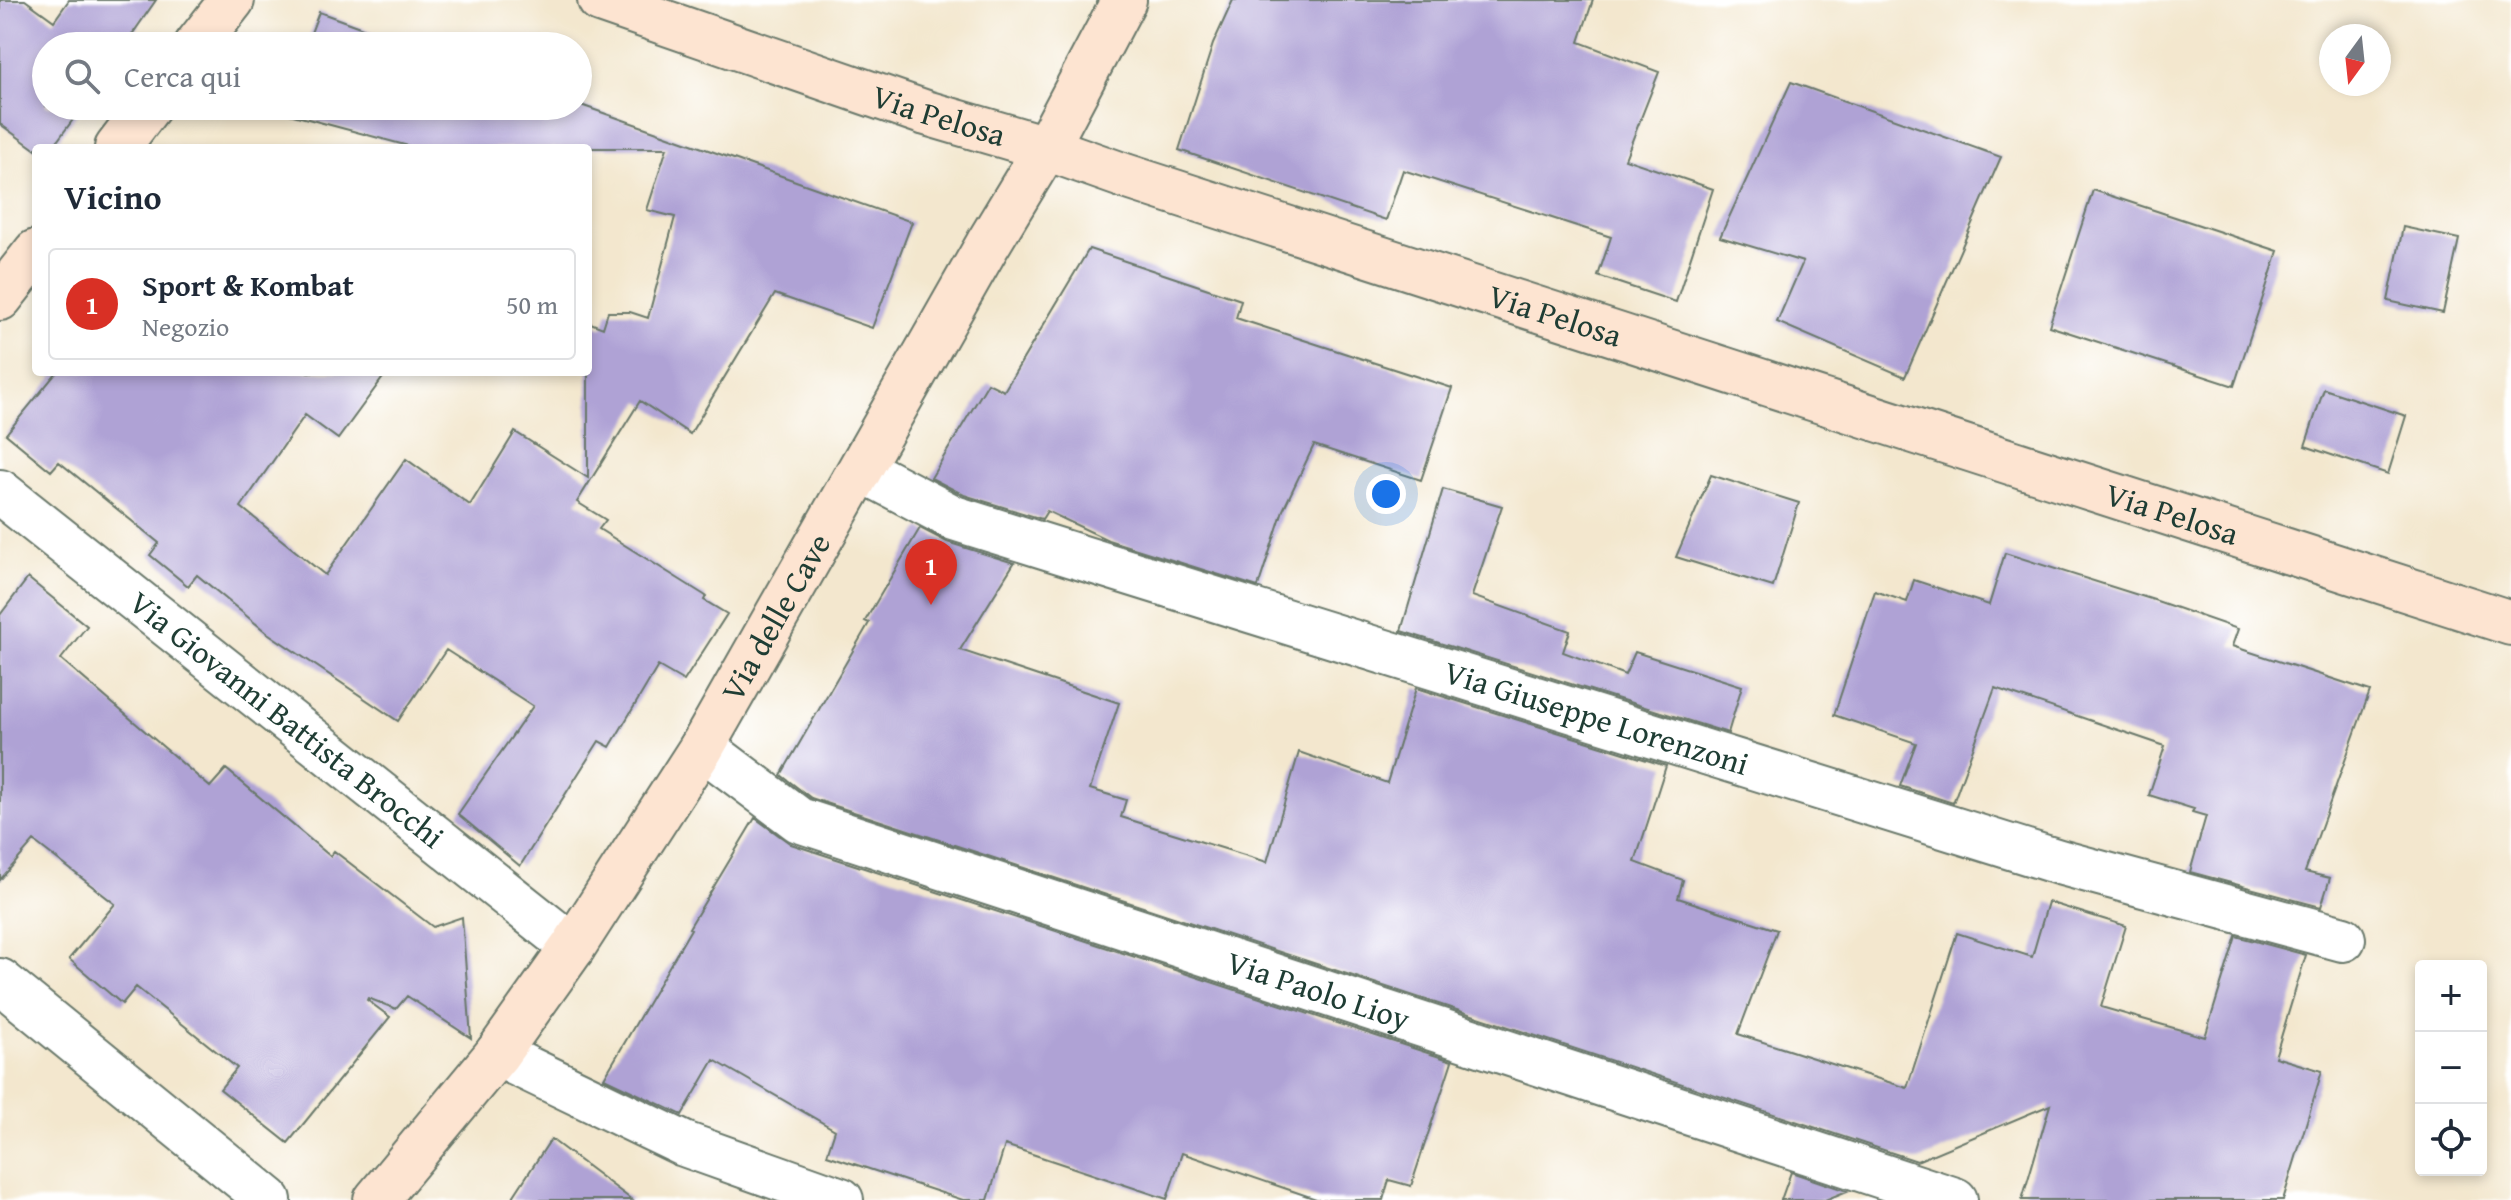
<!DOCTYPE html>
<html lang="it">
<meta charset="utf-8">
<style>
:root{--surface:#fff;--page:#f2f2f3;--text:#1f2937;--muted:#747a83;--line:#e0e1e3;--accent:#d93025}
body{margin:0;font-family:"Gentium Book Plus",serif;background:var(--page);color:var(--text)}
.controls{position:absolute;right:24px;bottom:24px;display:grid;overflow:hidden;border-radius:8px;box-shadow:0 4px 12px #0003}
.controls button{width:72px;height:72px;display:grid;place-items:center;padding:0;border:0;border-bottom:2px solid var(--line);background:var(--surface);color:var(--text);font:40px sans-serif}
.compass{position:absolute;left:2319px;top:24px;width:72px;height:72px;border-radius:50%;background:var(--surface);box-shadow:0 4px 12px #0003;rotate:195deg}
.you{position:absolute;left:1386px;top:494px;width:28px;height:28px;margin:-20px;border:6px solid #fff;border-radius:50%;background:#1a73e8;box-shadow:0 0 0 12px #1a73e833}
.badge{display:grid;place-items:center;width:52px;height:52px;border-radius:50%;background:var(--accent);color:#fff;font-size:26px;font-weight:700}
.pin{position:absolute;translate:-50% -66px;filter:drop-shadow(0 2px 4px #0008)}
.pin::after{content:'';position:absolute;top:42px;width:28px;height:24px;background:inherit;clip-path:polygon(0 0,100% 0,50% 100%)}
.list{margin:0;padding:0;list-style:none}
h2{display:flex;justify-content:space-between;align-items:center;height:104px;margin:0;padding:0 32px;font-size:34px}
h2 small{font-size:26px;font-weight:400;color:var(--muted)}
.list li{display:grid;grid-template-columns:52px 1fr auto;gap:24px;align-items:center;box-sizing:border-box;height:112px;margin:0 16px 16px;padding:0 16px;border:2px solid var(--line);border-radius:8px}
.list b{display:block;font-size:30px;white-space:nowrap}
.list p{margin:0;font-size:26px;white-space:nowrap;color:var(--muted)}
.list em{font-size:26px;font-style:normal;color:var(--muted)}
.icon{flex:none;width:44px;height:44px;fill:none;stroke:currentColor;stroke-width:2;stroke-linecap:round;stroke-linejoin:round}
.map{position:relative;flex:none;width:2511px;height:1200px;overflow:hidden}
.search{position:absolute;background:var(--surface);box-shadow:0 4px 12px #0003;left:32px;top:32px;width:560px;height:88px;display:flex;align-items:center;gap:20px;box-sizing:border-box;padding:0 28px;border-radius:44px;color:var(--muted);font-size:30px}
.panel{position:absolute;background:var(--surface);box-shadow:0 4px 12px #0003;left:32px;top:144px;width:560px;height:232px;border-radius:8px}
.map>svg:first-child{display:block}
.building{fill:#afa2d5}
.lines{fill:none;stroke-linecap:round;stroke-linejoin:round}
.street-casing{stroke:#69786a;stroke-width:48}
.secondary-casing{stroke:#69786a;stroke-width:48}
.street{stroke:#fff;stroke-width:44}
.secondary{stroke:#fde4d1;stroke-width:44}
.labels{text-anchor:middle;stroke-width:6;stroke-linejoin:round;paint-order:stroke}
.street-label{font-size:32px;fill:#1f3d34;stroke:#fff}
</style>
<div class="map">
<svg width="2511" height="1200" viewBox="0 0 2511 1200">
<rect width="100%" height="100%" fill="#fff"/>
<filter id="ink" filterUnits="userSpaceOnUse"><feTurbulence type="fractalNoise" baseFrequency=".0125" numOctaves="2"/><feDisplacementMap in="SourceGraphic" scale="16" xChannelSelector="R" yChannelSelector="G"/><feConvolveMatrix kernelMatrix="1 2 1 2 8 2 1 2 1" color-interpolation-filters="sRGB"/></filter>
<filter id="wash" filterUnits="userSpaceOnUse"><feTurbulence type="fractalNoise" baseFrequency=".006" numOctaves="4" result="noise"/><feDisplacementMap in="SourceGraphic" scale="32" xChannelSelector="R" yChannelSelector="G"/><feGaussianBlur stdDeviation="1.8" result="paint"/><feColorMatrix in="noise" values="0 0 0 0 0 0 0 0 0 0 0 0 0 0 0 0 0 1.4 0 .05"/><feComposite in="paint" operator="in"/></filter>
<g filter="url(#wash)">
<rect width="100%" height="100%" fill="#f3e7ce"/>
<g id="blocks">
<path class="building" d="M 0,0 L 25,0 L 54,21 L 69,0 L 156,0 L 124,46 L 46,46 L 46,106 L 83,106 L 52,148 L 36,148 L 36,150 L 0,124 Z
M 1233,0 L 1593,0 L 1579,42 L 1659,72 L 1625,159 L 1713,189 L 1676,302 L 1598,276 L 1611,237 L 1403,170 L 1386,220 L 1179,150 L 1213,44 Z
M 319,12 L 387,37 L 413,46 L 306,46 Z
M 1791,82 L 2001,157 L 1905,377 L 1777,322 L 1803,262 L 1720,237 Z
M 578,104 L 912,222 L 872,328 L 775,294 L 690,434 L 640,401 L 577,502 L 606,520 L 599,529 L 706,596 L 704,600 L 727,614 L 684,681 L 658,666 L 610,747 L 599,741 L 520,866 L 458,814 L 533,706 L 446,650 L 398,721 L 266,632 L 197,575 L 188,586 L 150,555 L 159,543 L 59,462 L 51,471 L 6,434 L 57,372 L 387,372 L 338,439 L 305,415 L 241,507 L 325,575 L 406,459 L 470,505 L 515,432 L 588,478 L 588,322 L 603,328 L 608,312 L 630,312 L 648,318 L 675,217 L 647,210 L 667,148 L 416,148 L 282,112 L 284,106 L 578,106 Z
M 2093,190 L 2278,251 L 2234,386 L 2049,326 Z
M 2403,227 L 2459,239 L 2443,313 L 2388,301 Z
M 1089,249 L 1241,300 L 1236,318 L 1452,388 L 1421,480 L 1314,445 L 1283,510 L 1258,587 L 1108,540 L 1047,511 L 1042,519 L 964,495 L 931,478 L 988,383 L 1004,391 Z
M 2324,389 L 2406,416 L 2388,474 L 2305,446 Z
M 1711,475 L 1799,503 L 1773,587 L 1676,557 Z
M 1443,489 L 1502,506 L 1472,596 L 1570,631 L 1563,652 L 1625,675 L 1635,652 L 1742,686 L 1728,733 L 1401,631 Z
M 920,528 L 947,542 L 1014,563 L 960,650 L 1119,703 L 1090,789 L 1126,800 L 1121,817 L 1267,862 L 1299,752 L 1387,783 L 1416,688 L 1666,766 L 1635,862 L 1683,880 L 1678,898 L 1777,930 L 1738,1034 L 1907,1088 L 1957,933 L 2032,957 L 2048,902 L 2126,926 L 2101,1007 L 2205,1037 L 2236,936 L 2306,955 L 2275,1057 L 2322,1071 L 2283,1200 L 2022,1200 L 2050,1105 L 1917,1161 L 811,798 L 781,775 L 869,623 L 865,621 Z
M 2005,553 L 2154,600 L 2238,629 L 2232,646 L 2370,691 L 2305,872 L 2330,878 L 2321,907 L 2190,872 L 2206,816 L 2192,812 L 2194,809 L 2149,795 L 2165,746 L 1995,688 L 1953,803 L 1900,786 L 1916,743 L 1834,715 L 1875,591 L 1907,602 L 1914,580 L 1989,605 Z
M 28,578 L 87,626 L 61,659 L 210,787 L 226,769 L 330,856 L 334,851 L 433,927 L 462,917 L 471,1038 L 407,996 L 396,1009 L 368,998 L 367,1000 L 390,1017 L 288,1143 L 220,1089 L 237,1068 L 136,987 L 122,1004 L 69,959 L 115,904 L 34,841 L 0,880 L 0,615 Z
M 755,818 L 791,844 L 1452,1061 L 1411,1186 L 1389,1180 L 1383,1200 L 1319,1200 L 1182,1153 L 1167,1199 L 1005,1145 L 988,1200 L 963,1200 L 827,1155 L 835,1130 L 714,1060 L 682,1115 L 604,1078 L 691,929 L 689,928 Z
M 551,1139 L 632,1200 L 511,1200 Z
M 1791,1172 L 1847,1191 L 1825,1200 L 1781,1200 Z"/>
</g>
</g>
<g filter="url(#ink)">
<use href="#blocks" fill-opacity="0" stroke="#69786a" stroke-width="2"/>
<g class="lines">
<g class="street-casing">
<g id="street">
<path id="s1" d="M 861,469 L 954,518 L 2059,862 L 2343,939"/>
<path id="s2" d="M 0,492 L 573,947"/>
<path id="s3" d="M 702,747 L 799,820 L 1955,1200"/>
<path d="M 0,981 L 269,1200"/>
<path d="M 497,1054 L 684,1144 L 841,1200"/>
</g>
</g>
<g class="secondary-casing">
<g id="secondary">
<path id="s4" d="M 600,0 L 926,113 L 1046,148 L 1125,176 C 1587,327 2049,474 2511,623"/>
<path d="M 196,46 L 232,0"/>
<path d="M 117,148 L 149,106"/>
<path d="M 0,298 L 36,252"/>
<path id="s5" d="M 376,1200 L 497,1054 L 573,947 L 702,747 L 988,244 L 1046,148 L 1124,0"/>
</g>
</g>
<use href="#street" class="street"/>
<use href="#secondary" class="secondary"/>
</g>
</g>
<g class="labels">
<g class="street-label">
<text dy="11" stroke="none"><textPath href="#s4" startOffset="358">Via Pelosa</textPath></text>
<text dy="11" stroke="none"><textPath href="#s4" startOffset="1006">Via Pelosa</textPath></text>
<text dy="11" stroke="none"><textPath href="#s4" startOffset="1654">Via Pelosa</textPath></text>
<text dy="11" stroke="none"><textPath href="#s5" startOffset="708">Via delle Cave</textPath></text>
<text dy="11" stroke="none"><textPath href="#s1" startOffset="778">Via Giuseppe Lorenzoni</textPath></text>
<text dy="11" stroke="none"><textPath href="#s2" startOffset="366">Via Giovanni Battista Brocchi</textPath></text>
<text dy="11" stroke="none"><textPath href="#s3" startOffset="668">Via Paolo Lioy</textPath></text>
</g>
</g>
</svg>
<div class="controls">
<button>+</button>
<button>−</button>
<button><svg class="icon" aria-label="locate" viewBox="0 0 24 24"><circle cx="12" cy="12" r="6"/><path d="M12 2v4M12 18v4M2 12h4M18 12h4"/></svg></button>
</div>
<svg class="compass" viewBox="-18 -18 36 36"><path d="M0-13l5 13h-10z" fill="#e53935"/><path d="M0 13l5-13h-10z" fill="#747a83"/></svg>
<div class="you"></div>
<div class="pin badge" style="left:931px;top:605px">1</div>
<div class="search"><svg class="icon" aria-label="search" viewBox="0 0 24 24"><circle cx="10" cy="10" r="6"/><path d="M15 15l6 6"/></svg>Cerca qui</div>
<section class="panel">
<h2>Vicino<small></small></h2>
<ul class="list">
<li><span class="badge">1</span><div><b>Sport &amp; Kombat</b><p>Negozio</p></div><em>50 m</em></li>
</ul>
</section>
</div>
